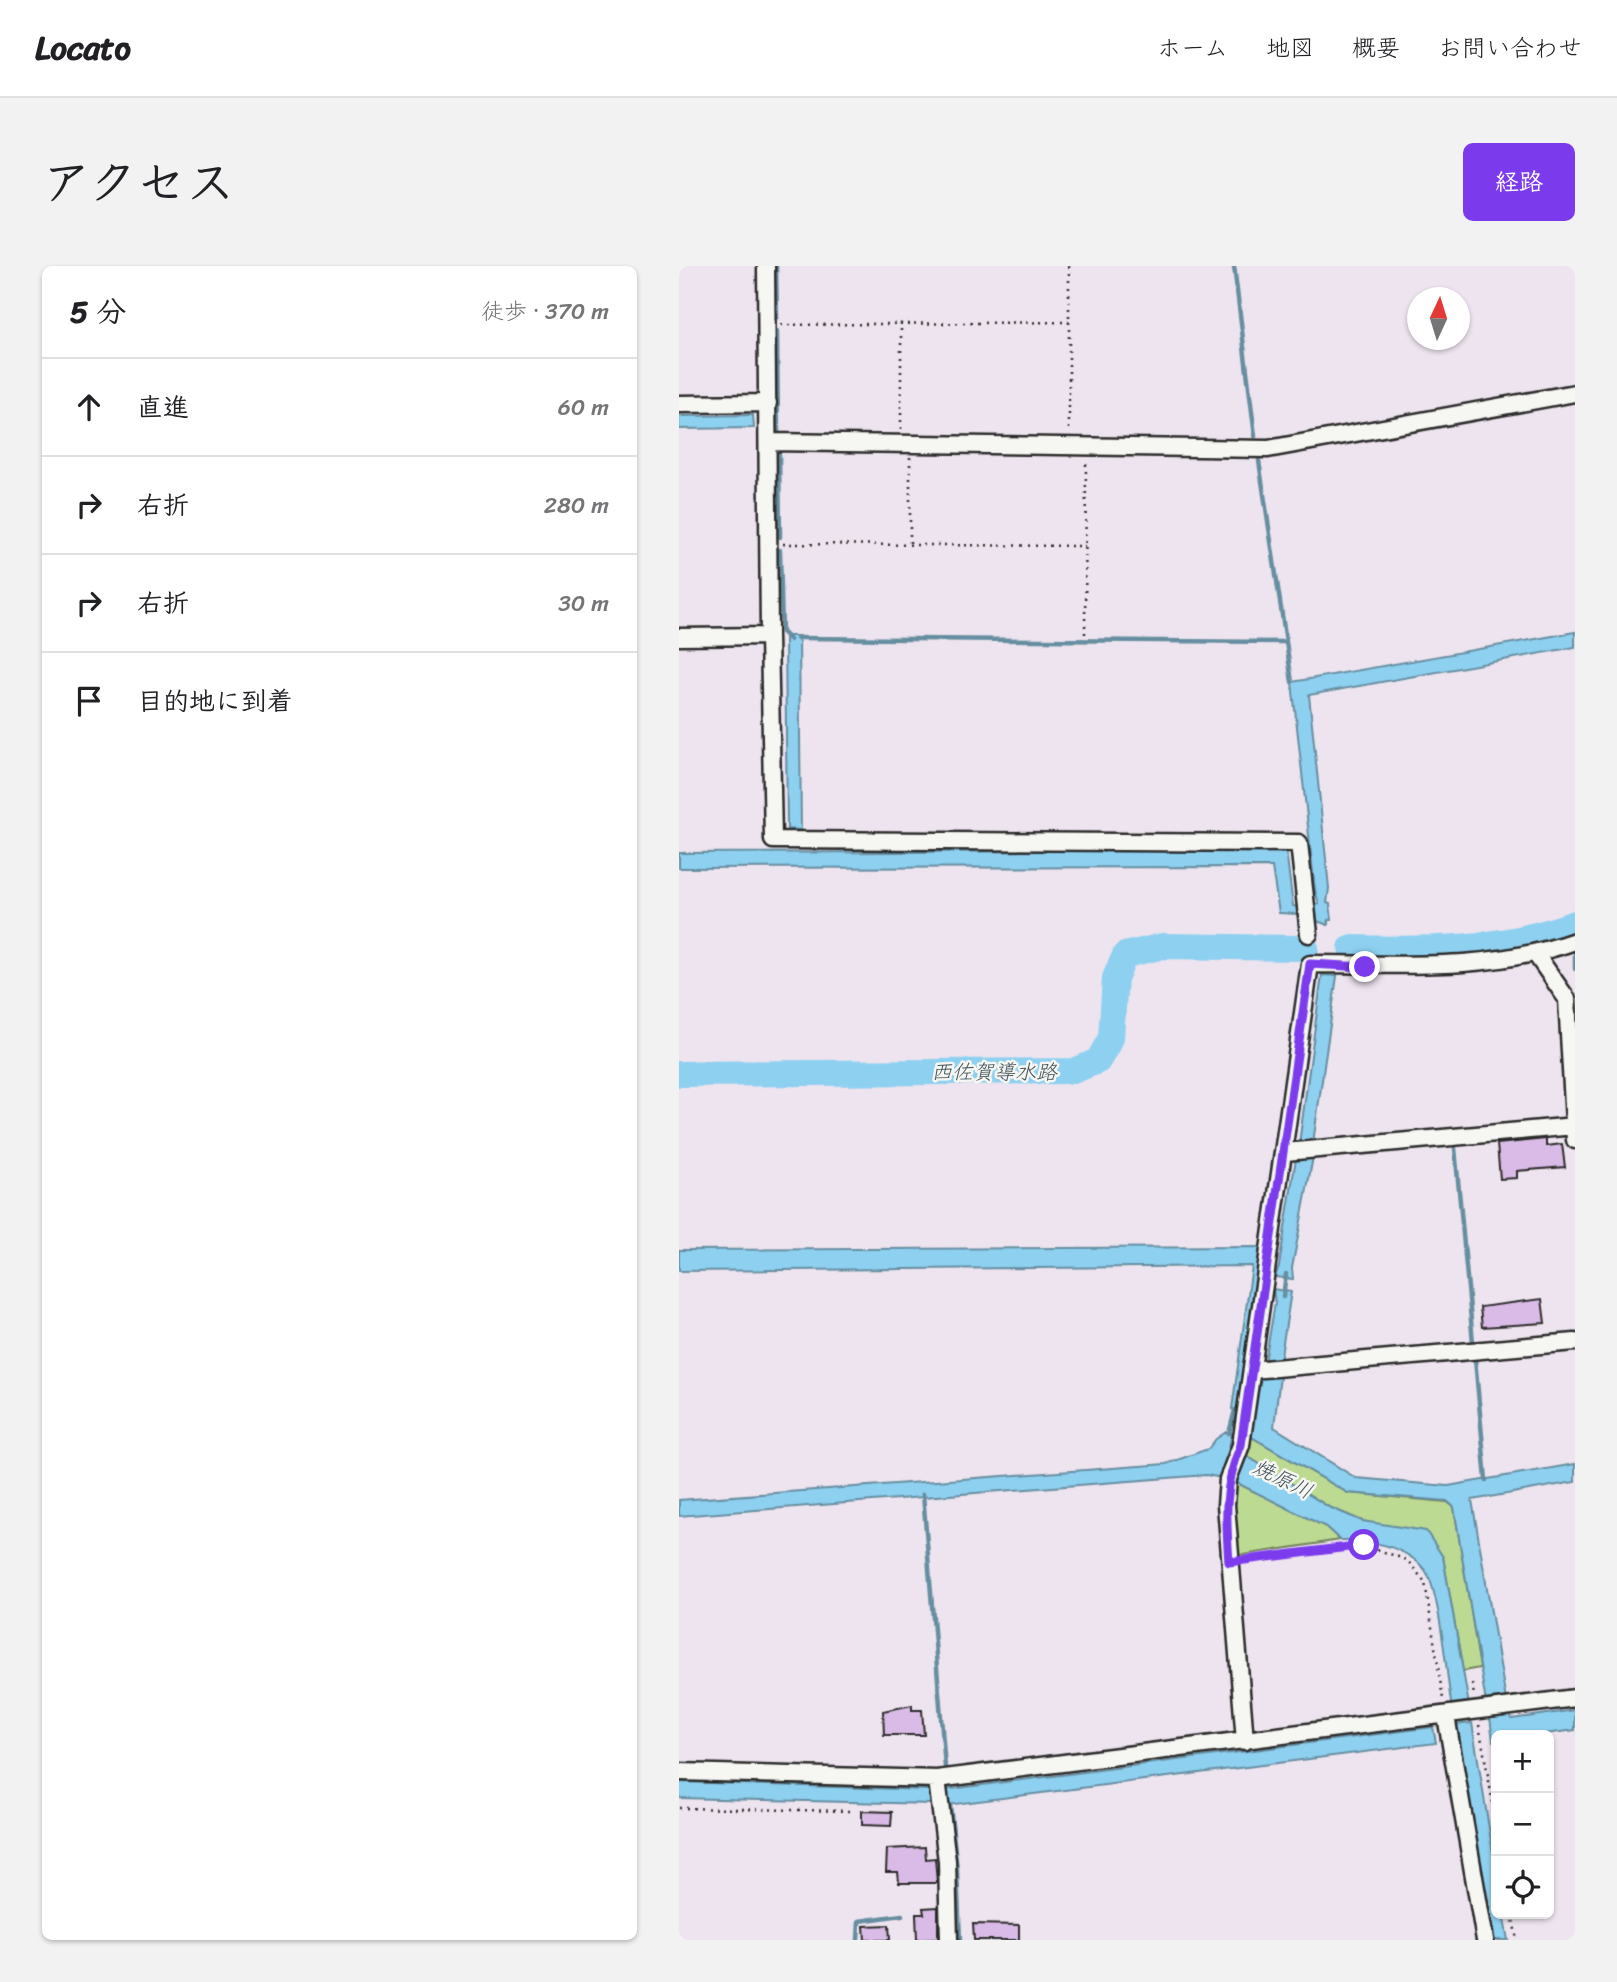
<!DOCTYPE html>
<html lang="ja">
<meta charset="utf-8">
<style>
:root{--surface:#fff;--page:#f2f2f2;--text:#202124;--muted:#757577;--line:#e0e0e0;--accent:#7c3aed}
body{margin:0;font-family:Sriracha,"Klee One",sans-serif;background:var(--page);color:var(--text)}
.controls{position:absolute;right:21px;bottom:21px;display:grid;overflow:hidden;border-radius:10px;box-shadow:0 2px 5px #0004}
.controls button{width:63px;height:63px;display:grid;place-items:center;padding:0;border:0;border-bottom:2px solid var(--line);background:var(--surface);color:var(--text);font:35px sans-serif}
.compass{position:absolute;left:728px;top:21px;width:63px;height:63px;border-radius:50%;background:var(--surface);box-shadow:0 2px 5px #0004;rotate:4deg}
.stop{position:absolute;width:21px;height:21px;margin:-16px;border:5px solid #7c3aed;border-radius:50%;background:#fff}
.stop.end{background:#7c3aed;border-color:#fff;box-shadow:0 2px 7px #0008}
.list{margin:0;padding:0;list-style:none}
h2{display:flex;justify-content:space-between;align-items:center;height:91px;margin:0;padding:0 28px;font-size:30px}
h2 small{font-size:23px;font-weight:400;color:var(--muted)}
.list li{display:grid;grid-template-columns:46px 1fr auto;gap:21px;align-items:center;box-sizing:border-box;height:98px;padding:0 28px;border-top:2px solid var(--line)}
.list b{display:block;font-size:26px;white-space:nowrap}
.list em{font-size:23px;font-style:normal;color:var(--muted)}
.icon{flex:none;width:38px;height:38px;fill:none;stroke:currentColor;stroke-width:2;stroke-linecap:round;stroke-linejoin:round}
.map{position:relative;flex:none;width:896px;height:1674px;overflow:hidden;border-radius:10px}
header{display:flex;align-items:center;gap:42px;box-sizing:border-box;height:98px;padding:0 35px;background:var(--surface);border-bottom:2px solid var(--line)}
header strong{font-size:33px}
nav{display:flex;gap:38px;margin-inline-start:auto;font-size:24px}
.intro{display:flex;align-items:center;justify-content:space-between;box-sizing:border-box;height:168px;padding:0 42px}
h1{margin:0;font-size:49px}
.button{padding:18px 32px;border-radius:10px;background:var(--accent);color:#fff;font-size:24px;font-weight:700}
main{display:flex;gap:42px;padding:0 42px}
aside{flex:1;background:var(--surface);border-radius:10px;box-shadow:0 2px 5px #0004}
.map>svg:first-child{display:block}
.green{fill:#bcda92;stroke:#74825e;stroke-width:2}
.water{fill:#8ed0f0;stroke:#668ea1;stroke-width:2}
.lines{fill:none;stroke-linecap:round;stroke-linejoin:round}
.stream{stroke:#668ea1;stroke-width:4.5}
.river{stroke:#8ed0f0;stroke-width:26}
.building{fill:#dabbe7;stroke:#2b2b2b;stroke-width:2}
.minor-casing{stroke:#2b2b2b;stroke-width:21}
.path{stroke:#2b2b2b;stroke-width:2.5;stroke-dasharray:2 5;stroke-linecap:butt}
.minor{stroke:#f6f6f2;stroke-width:16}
.route{stroke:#7c3aed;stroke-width:9}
.labels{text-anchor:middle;stroke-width:5;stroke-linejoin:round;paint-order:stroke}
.water-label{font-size:21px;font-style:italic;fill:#44545c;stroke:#f6f6f2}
</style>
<header>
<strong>Locato</strong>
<nav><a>ホーム</a><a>地図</a><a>概要</a><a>お問い合わせ</a></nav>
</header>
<div class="intro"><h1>アクセス</h1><a class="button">経路</a></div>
<main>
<aside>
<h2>5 分<small>徒歩 · 370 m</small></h2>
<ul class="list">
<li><svg class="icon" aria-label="ahead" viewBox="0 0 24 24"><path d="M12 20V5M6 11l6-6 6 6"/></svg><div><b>直進</b></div><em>60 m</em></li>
<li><svg class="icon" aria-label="right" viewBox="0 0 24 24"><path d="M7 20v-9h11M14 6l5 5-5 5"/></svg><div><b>右折</b></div><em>280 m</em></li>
<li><svg class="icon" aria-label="right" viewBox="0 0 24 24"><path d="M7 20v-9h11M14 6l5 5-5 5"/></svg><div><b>右折</b></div><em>30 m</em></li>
<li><svg class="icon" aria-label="arrive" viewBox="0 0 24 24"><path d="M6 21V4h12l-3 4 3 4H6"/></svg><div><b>目的地に到着</b></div></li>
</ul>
</aside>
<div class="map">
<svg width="896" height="1674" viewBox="0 0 896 1674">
<rect width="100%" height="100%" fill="#eee4ef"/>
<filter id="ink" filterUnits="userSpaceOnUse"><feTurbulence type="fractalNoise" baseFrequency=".0143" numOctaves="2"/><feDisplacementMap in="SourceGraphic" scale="14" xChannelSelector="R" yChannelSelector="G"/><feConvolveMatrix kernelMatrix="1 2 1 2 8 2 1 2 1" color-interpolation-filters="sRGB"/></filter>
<g filter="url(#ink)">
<path class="green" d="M 571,1170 L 669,1227 L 768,1236 L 775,1241 L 801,1402 L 784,1405 L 764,1291 L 712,1261 L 683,1255 L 650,1241 L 566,1189 Z
M 556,1216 L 647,1261 L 661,1274 L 558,1290 L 553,1238 Z"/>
<path class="water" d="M 74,149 L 75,162 L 0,163 L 0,150 Z
M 896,366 L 896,381 L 630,429 L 650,622 L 648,637 L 651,638 L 653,654 L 649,654 L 649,659 L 638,655 L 637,648 L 631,648 L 631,643 L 640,638 L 636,624 L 613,416 Z
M 106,370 L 120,370 L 122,564 L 108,563 Z
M 607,584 L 614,640 L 619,641 L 619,648 L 600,647 L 593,601 L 0,602 L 0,587 Z
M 643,709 L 658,710 L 634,877 L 620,878 Z
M 634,891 L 613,1002 L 614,1013 L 596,1011 L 600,1000 L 617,892 Z
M 582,981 L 558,1144 L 553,1143 L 573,1000 L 0,1005 L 0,984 Z
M 594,1023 L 612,1026 L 601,1096 L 586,1096 L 596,1037 Z
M 601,1110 L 595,1161 L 677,1212 L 769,1220 L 896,1198 L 896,1216 L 793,1234 L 827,1434 L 807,1437 L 775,1241 L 768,1235 L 669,1227 L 571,1170 L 582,1112 Z
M 547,1166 L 553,1167 L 544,1212 L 527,1209 L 0,1250 L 0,1234 L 487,1198 L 529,1183 L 537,1173 Z
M 566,1189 L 650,1241 L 683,1255 L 747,1265 L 764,1291 L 790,1439 L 773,1443 C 768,1414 761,1324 746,1304 C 727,1280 689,1273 661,1274 L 647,1261 L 556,1216 Z
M 896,1444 L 896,1464 L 858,1469 L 817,1469 L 817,1475 L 814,1475 L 811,1451 L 830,1448 L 833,1453 Z
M 793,1457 L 817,1605 L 817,1648 L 824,1648 L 829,1674 L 811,1674 L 775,1459 Z
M 754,1461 L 757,1477 L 268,1539 L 264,1524 Z
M 0,1516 L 250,1524 L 253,1538 L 0,1532 Z"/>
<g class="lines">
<path class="stream" d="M 97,0 L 98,51
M 555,0 L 576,170
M 98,65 L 99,167
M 100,188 L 101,271
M 580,195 L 613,416
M 101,284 L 103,366 L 111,374
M 118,372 L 606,376
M 896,685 L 896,703
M 776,882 L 794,1076
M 604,1031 L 607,1008
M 796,1093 L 807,1214
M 550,1167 L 556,1144
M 244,1228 L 266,1501
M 271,1539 L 278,1604 L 281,1674
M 179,1674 L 180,1655 L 223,1649"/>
<path class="river" d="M 672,682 C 746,684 825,684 896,657
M 0,808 L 394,805 L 419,795 L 432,772 L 436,712 L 446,689 L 484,680 L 627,682"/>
</g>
<path class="building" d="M 867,873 L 867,880 L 883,878 L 886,901 L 838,905 L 838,912 L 821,913 L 818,878 Z
M 863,1033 L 866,1057 L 803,1061 L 801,1041 Z
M 233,1439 L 233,1444 L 243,1444 L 245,1469 L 205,1469 L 204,1445 Z
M 183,1545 L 213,1546 L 212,1560 L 183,1559 Z
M 246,1581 L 247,1593 L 256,1592 L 258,1617 L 220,1617 L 219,1606 L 207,1606 L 208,1583 Z
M 259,1641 L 259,1673 L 238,1674 L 237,1648 L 245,1648 L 244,1642 Z
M 294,1658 L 340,1659 L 340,1674 L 295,1674 Z
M 210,1659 L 211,1674 L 186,1674 L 185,1660 Z"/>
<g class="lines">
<g class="minor-casing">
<path id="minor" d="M 87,0 L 90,370
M 0,138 L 89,137
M 90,176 L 589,183 L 896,127
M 0,371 L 90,370 L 94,574 L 620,577 L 630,668
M 856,687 L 888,733 L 896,874
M 606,886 L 896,860
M 573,1104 L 896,1076
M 767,1450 L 806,1674
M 566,1475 L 547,1239 L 549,1213 L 562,1179 L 631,698 C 721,698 809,706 896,675
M 0,1506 L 258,1513 L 896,1432
M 258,1513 L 268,1595 L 270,1674"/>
</g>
<path class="path" d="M 390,0 L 390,165
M 102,59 L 390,56
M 222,163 L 222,57
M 231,191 L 231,279
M 104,278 L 406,280
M 406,368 L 407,194
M 567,1294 L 685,1279 L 728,1294 L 746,1316 L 764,1433
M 793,1418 L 795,1429
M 800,1459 L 817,1555
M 0,1542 L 175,1545
M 833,1648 L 838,1674"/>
<use href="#minor" class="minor"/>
</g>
</g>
<g class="lines" filter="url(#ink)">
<path class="route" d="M 685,1279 L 550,1296 C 547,1252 544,1221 562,1179 L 631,698 L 686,701"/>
</g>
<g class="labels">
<g class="water-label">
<text x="315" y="813">西佐賀導水路</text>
<text transform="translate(604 1213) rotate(26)" y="7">焼原川</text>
</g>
</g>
</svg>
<div class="controls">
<button>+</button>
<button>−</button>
<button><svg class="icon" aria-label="locate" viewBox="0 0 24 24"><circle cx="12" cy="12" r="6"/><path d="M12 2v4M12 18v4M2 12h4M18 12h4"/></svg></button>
</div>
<svg class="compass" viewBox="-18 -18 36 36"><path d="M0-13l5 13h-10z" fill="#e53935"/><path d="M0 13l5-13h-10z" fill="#757577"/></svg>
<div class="stop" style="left:685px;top:1279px"></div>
<div class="stop end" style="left:686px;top:701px"></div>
</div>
</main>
